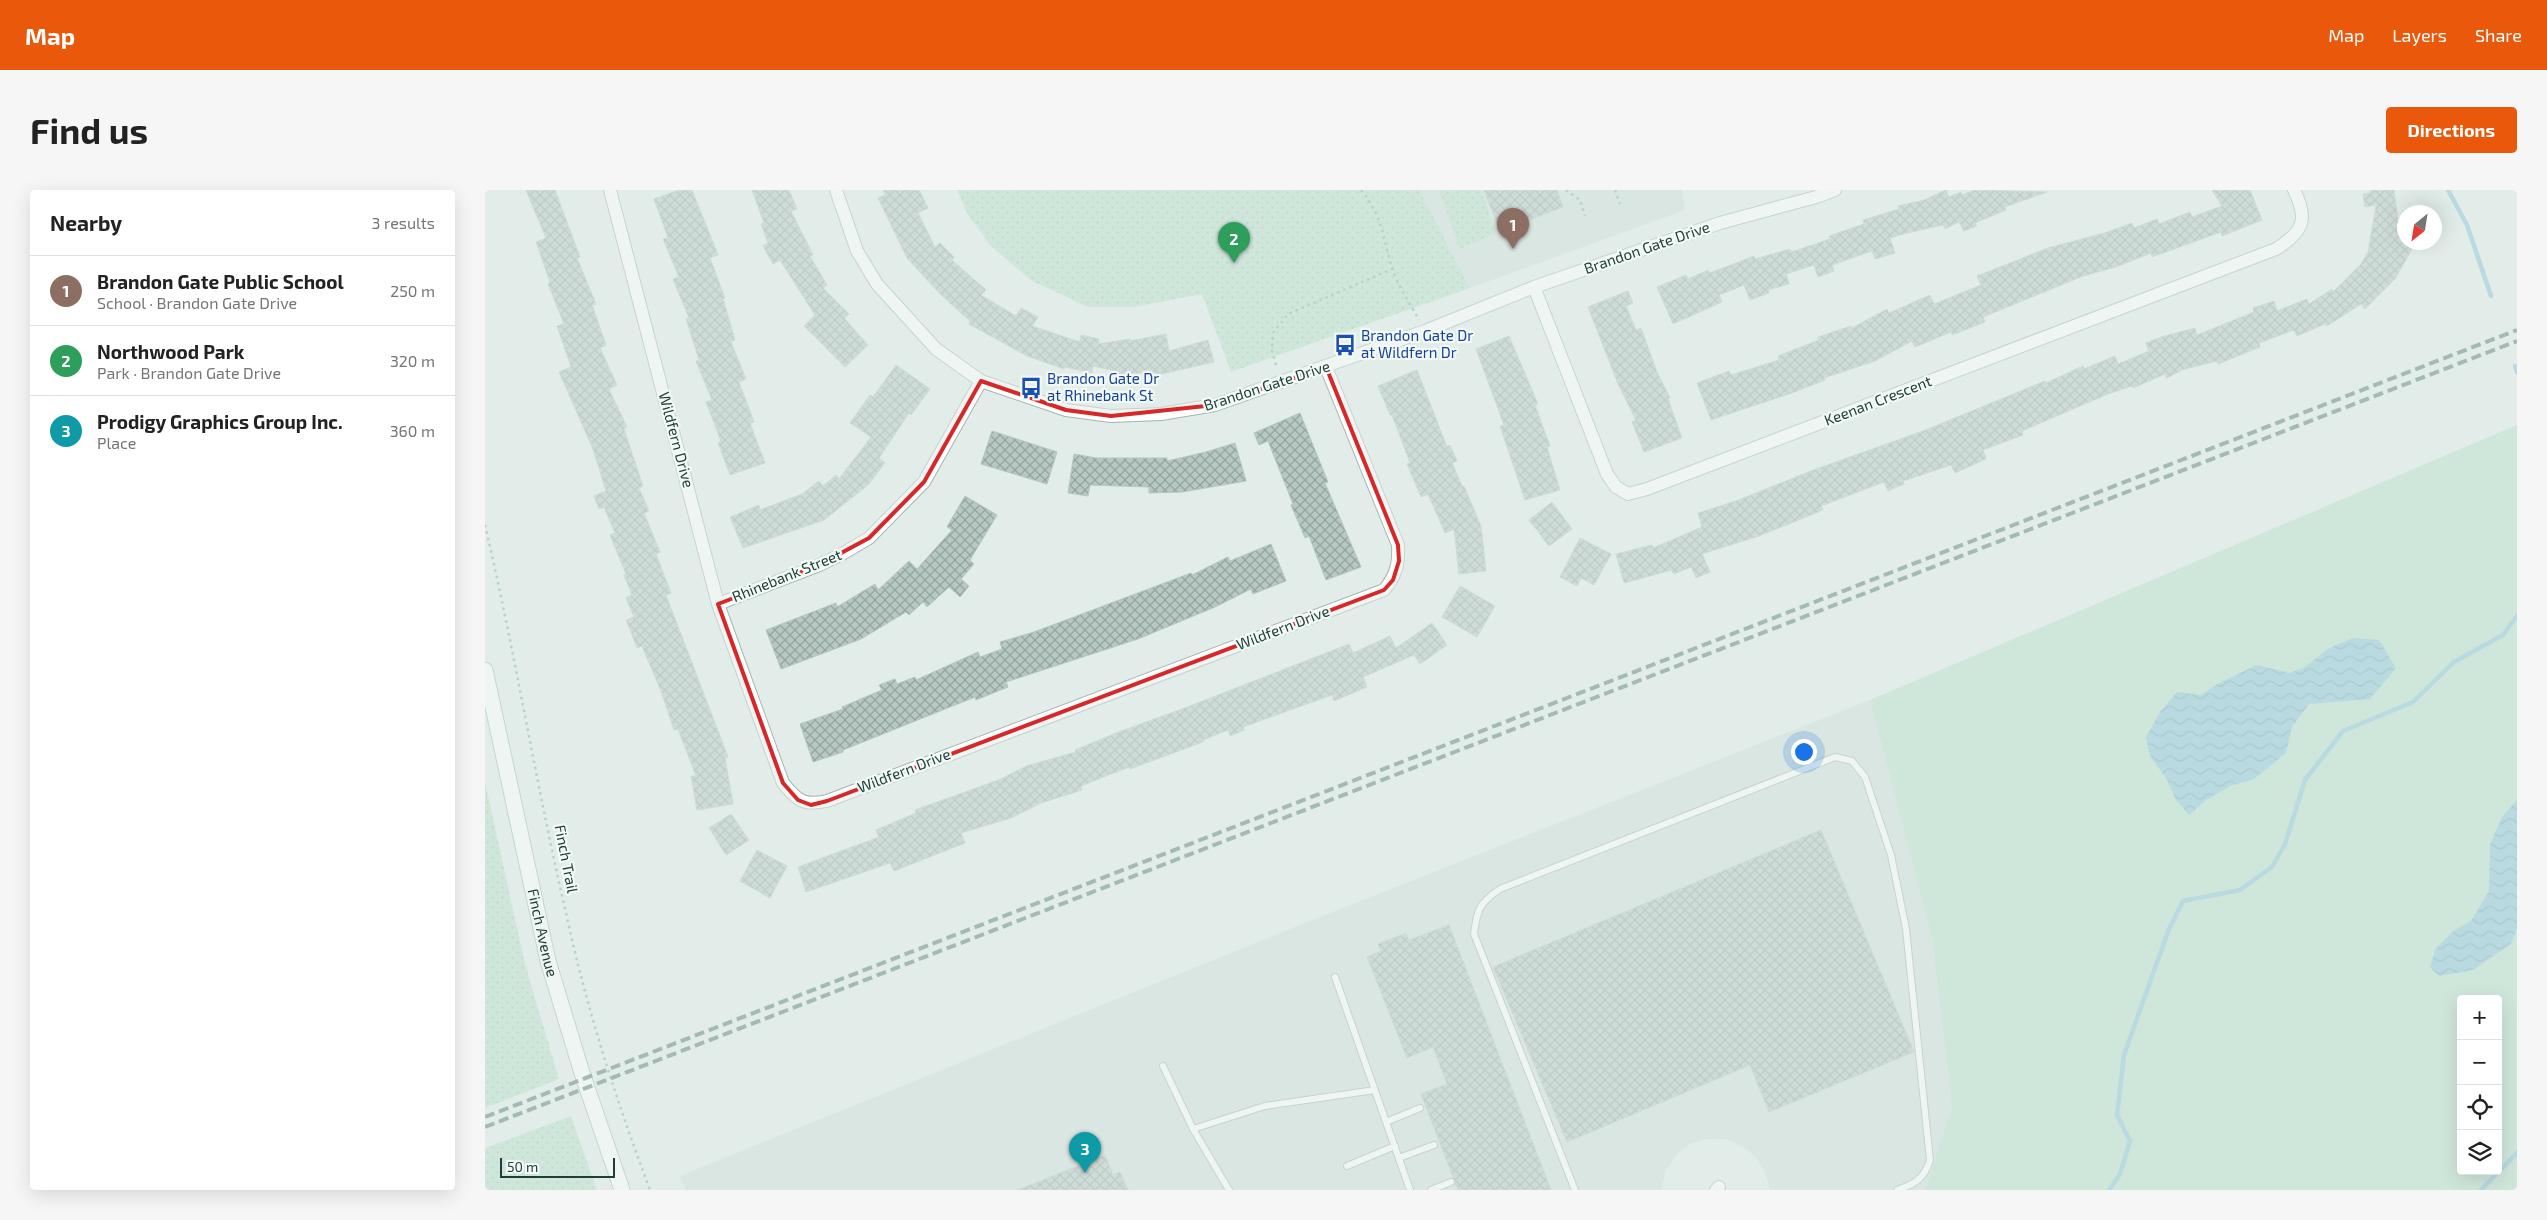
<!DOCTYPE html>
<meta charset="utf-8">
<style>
:root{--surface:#fff;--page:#f6f6f6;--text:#222;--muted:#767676;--line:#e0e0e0;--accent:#ea580c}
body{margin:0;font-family:"Exo 2",sans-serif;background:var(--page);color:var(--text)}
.controls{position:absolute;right:15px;bottom:15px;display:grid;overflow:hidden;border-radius:5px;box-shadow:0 5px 20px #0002}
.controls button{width:45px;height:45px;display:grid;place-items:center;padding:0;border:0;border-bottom:1px solid var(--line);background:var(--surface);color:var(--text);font:25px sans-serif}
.compass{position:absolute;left:1912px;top:15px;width:45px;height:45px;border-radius:50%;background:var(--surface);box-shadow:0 5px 20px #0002;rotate:210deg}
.scale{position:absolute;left:15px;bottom:12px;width:115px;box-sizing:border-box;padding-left:5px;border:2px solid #203f39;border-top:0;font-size:14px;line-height:18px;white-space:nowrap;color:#203f39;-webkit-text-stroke:4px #f2f9f6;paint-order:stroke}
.you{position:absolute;left:1318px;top:561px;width:18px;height:18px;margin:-12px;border:4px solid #fff;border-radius:50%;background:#1a73e8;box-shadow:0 0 0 8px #1a73e833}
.badge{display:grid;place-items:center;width:32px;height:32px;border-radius:50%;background:var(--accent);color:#fff;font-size:16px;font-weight:700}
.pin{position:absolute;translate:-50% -41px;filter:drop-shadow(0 1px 2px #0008)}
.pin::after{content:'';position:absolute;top:26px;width:18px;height:15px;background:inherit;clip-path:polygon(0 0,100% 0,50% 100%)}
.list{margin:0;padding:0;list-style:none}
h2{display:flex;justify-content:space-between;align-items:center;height:65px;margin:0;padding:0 20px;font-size:21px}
h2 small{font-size:16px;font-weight:400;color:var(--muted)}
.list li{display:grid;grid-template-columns:32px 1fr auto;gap:15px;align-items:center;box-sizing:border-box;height:70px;padding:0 20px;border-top:1px solid var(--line)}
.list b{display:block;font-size:19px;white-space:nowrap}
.list p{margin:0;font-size:16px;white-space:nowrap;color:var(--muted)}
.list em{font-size:16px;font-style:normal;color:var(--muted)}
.icon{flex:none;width:28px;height:28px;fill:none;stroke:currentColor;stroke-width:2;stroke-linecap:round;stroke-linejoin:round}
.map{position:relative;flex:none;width:2032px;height:1000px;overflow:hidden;border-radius:5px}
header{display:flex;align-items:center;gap:30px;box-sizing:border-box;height:70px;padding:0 25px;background:var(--accent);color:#fff}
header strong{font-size:24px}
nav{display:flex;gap:28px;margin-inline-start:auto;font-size:18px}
.intro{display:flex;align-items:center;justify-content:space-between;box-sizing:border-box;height:120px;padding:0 30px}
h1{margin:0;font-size:35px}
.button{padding:12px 22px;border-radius:5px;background:var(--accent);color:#fff;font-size:18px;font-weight:700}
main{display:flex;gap:30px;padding:0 30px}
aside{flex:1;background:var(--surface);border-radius:5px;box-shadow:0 5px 20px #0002}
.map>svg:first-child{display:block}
.built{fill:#d0ddd8}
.grass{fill:#b9dfc7;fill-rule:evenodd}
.park{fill:url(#park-dots)}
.water{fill:url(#water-waves)}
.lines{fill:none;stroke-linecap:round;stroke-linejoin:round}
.stream{stroke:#86c3d5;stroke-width:4.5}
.building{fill:url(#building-cross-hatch);stroke:#b4c7c1}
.lane-casing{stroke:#a4b5b1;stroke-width:8}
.street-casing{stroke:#a4b5b1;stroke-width:14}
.secondary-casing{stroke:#9fb9b2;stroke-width:17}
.path{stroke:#80b2a7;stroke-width:2.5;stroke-dasharray:2.5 4;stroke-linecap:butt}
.lane{stroke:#fff;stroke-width:6}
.street{stroke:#fff;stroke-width:12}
.secondary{stroke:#fff;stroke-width:15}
.rail{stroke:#5b7b75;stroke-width:4;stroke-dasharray:10 5;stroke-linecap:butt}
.marked{fill:none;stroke:#d62828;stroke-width:4;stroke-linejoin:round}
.labels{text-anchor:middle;stroke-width:4.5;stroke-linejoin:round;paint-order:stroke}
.street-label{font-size:15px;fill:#203f39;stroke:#f2f9f6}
.transit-label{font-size:15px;fill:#164399;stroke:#f2f9f6;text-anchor:start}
</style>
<header>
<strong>Map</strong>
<nav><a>Map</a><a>Layers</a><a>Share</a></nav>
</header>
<div class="intro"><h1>Find us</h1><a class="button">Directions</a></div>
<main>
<aside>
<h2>Nearby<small>3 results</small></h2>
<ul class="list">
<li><span class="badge" style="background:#8d6e63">1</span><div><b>Brandon Gate Public School</b><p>School · Brandon Gate Drive</p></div><em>250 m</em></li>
<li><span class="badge" style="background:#2e9e5b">2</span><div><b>Northwood Park</b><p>Park · Brandon Gate Drive</p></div><em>320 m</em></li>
<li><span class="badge" style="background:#0f9aa8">3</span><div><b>Prodigy Graphics Group Inc.</b><p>Place</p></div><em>360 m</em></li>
</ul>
</aside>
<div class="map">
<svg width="2032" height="1000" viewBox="0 0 2032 1000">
<defs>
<pattern id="park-dots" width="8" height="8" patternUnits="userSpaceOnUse" patternTransform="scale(1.25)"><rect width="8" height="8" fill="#b9dfc7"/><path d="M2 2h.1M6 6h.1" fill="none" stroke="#9fc0ac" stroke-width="1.8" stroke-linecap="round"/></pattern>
<pattern id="water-waves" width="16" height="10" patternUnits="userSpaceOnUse" patternTransform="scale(1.25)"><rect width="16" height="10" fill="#86c3d5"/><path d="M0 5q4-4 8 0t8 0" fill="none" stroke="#6da0ae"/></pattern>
<pattern id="building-cross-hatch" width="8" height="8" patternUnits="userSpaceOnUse" patternTransform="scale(1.25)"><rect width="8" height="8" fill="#b7c8c2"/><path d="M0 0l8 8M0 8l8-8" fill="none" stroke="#94a49f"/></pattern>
</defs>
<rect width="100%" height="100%" fill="#e2ede9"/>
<path class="built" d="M 934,0 L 1197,0 L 1200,20 L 985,98 Z
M 1385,510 L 1447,748 L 1467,917 L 1440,1000 L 1285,1000 L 1280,982 L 1271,967 L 1257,956 L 1240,949 L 1222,949 L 1205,954 L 1191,965 L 1181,980 L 1176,1000 L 201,1000 L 195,986 L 822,732 Z"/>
<path class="grass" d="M 2032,235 L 2032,1000 L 1440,1000 L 1467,917 L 1447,748 L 1385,510 ZM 1976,809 L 2013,809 L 2013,981 L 1976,981 Z"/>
<path class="park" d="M 472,0 L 934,0 L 985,98 L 746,182 L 717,104 L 649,117 L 603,117 L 547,91 L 506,56 L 483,25 Z
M 954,0 L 996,0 L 1011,43 L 975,59 Z
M 0,592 L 40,774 L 74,889 L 0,918 Z
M 86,926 L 112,1000 L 0,1000 L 0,958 Z"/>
<path class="water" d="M 1868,448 L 1894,450 L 1911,478 L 1885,509 L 1824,514 L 1807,537 L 1801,563 L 1769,589 L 1745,596 L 1720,611 L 1704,625 L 1691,610 L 1681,588 L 1665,566 L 1661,547 L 1675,522 L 1692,502 L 1716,505 L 1732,494 L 1772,475 L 1805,483 L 1820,477 L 1844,458 Z
M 2032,610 L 2032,739 L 2026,754 L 1988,780 L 1954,786 L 1945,777 L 1950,760 L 1968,741 L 1986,731 L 2004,701 L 2005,654 L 2017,627 Z"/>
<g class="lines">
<path class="stream" d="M 1963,0 L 1982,35 L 2006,106
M 2030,176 L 2032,182
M 1624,1000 L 1635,984 L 1645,951 L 1632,925 L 1639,865 L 1684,739 L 1698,711 L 1755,700 L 1787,677 L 1800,654 L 1820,590 L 1858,541 L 1928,512 L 1969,472 L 2018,445 L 2032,426
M 1996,1000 L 2032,963"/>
</g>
<path class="building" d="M 41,0 L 70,0 L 95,67 L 92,68 L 111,114 L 107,115 L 121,155 L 115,158 L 132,195 L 124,199 L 142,237 L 139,239 L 158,296 L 154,298 L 164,321 L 159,323 L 175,362 L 171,364 L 186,403 L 181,405 L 243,567 L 240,568 L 248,614 L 212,620 L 206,586 L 211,586 L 193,539 L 189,540 L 176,501 L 157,456 L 152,458 L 141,430 L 149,427 L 141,408 L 147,405 L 139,385 L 141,384 L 125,345 L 130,343 L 119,317 L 114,319 L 109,306 L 121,301 L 108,259 L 74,182 L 86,177 L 72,136 L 79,134 L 63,94 L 65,92 L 51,52 L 61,48 Z
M 194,0 L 207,0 L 233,65 L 225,68 L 240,108 L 238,108 L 250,150 L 246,152 L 261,189 L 254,192 L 269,232 L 265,233 L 280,273 L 245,285 L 233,253 L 236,251 L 221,212 L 227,210 L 211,171 L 214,170 L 201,129 L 204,128 L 188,89 L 194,87 L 178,49 L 183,48 L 169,9 Z
M 267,0 L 304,0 L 312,19 L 306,21 L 328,65 L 325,66 L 342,95 L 338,98 L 364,124 L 359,128 L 383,155 L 360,177 L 319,136 L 330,125 L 295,70 L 288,74 L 278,56 L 283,53 L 276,34 L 279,33 Z
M 398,0 L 434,0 L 443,18 L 433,23 L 450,57 L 455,53 L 469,67 L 467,70 L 501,100 L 496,105 L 531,126 L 536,118 L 553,127 L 547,136 L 595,152 L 596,145 L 614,149 L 613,154 L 645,149 L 645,151 L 681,144 L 684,161 L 723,150 L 729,172 L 668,186 L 667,181 L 631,187 L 630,181 L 608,176 L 607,183 L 580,177 L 579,179 L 542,166 L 484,134 L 485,131 L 455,104 L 422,68 L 393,8 L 400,5 Z
M 999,0 L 1072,0 L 1078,17 L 1015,41 Z
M 1461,0 L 1464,7 L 1476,2 L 1477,5 L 1489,0 L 1562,2 L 1520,17 L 1521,20 L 1490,33 L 1492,36 L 1479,41 L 1474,32 L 1460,39 L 1458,35 L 1422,43 L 1405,48 L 1410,63 L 1390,69 L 1387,61 L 1347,75 L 1349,81 L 1333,87 L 1329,75 L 1301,84 L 1304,94 L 1283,100 L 1284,103 L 1265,110 L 1259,95 L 1234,105 L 1237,112 L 1188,134 L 1172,97 L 1201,85 L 1203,89 L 1223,80 L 1225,83 L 1269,66 L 1270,69 L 1305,59 L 1306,62 L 1345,49 L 1344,46 L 1379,34 L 1378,30 L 1414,19 L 1413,16 L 1439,10 Z
M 1727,0 L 1765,0 L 1777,30 L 1737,46 L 1736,42 L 1667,67 L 1666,63 L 1631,77 L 1598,86 L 1498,127 L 1500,132 L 1467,145 L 1466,142 L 1430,157 L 1427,151 L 1390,171 L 1339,188 L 1340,190 L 1307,203 L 1226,230 L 1212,193 L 1244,181 L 1246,185 L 1294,170 L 1293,166 L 1334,150 L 1333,147 L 1366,136 L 1367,138 L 1402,119 L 1404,123 L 1445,105 L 1449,114 L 1496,95 L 1492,86 L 1563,58 L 1623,42 L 1647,33 L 1649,38 L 1672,29 L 1674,34 L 1705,22 L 1707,27 L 1737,16 Z
M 1885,0 L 1909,0 L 1913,30 L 1920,31 L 1920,52 L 1931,52 L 1910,89 L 1880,119 L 1876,114 L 1842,136 L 1840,134 L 1812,146 L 1809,140 L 1774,153 L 1775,157 L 1733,174 L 1732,171 L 1697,180 L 1682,188 L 1680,184 L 1648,198 L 1647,196 L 1623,204 L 1537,241 L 1538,245 L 1498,260 L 1501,269 L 1470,283 L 1466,275 L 1418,291 L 1419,294 L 1403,301 L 1399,292 L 1336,316 L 1338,320 L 1274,346 L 1217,364 L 1225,382 L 1211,388 L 1206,377 L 1189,384 L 1187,380 L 1139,393 L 1131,364 L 1167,355 L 1168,358 L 1217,337 L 1213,323 L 1251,311 L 1331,279 L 1438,241 L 1560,191 L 1561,193 L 1598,176 L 1599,179 L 1630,166 L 1633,174 L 1664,161 L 1661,153 L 1676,147 L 1710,138 L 1712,145 L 1769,122 L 1768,118 L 1789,111 L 1792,121 L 1822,109 L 1824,114 L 1847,99 L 1848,102 L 1876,74 L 1883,62 L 1891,15 L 1880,17 L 1878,4 L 1885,3 Z
M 1143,101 L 1148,113 L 1141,116 L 1151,140 L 1156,138 L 1172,182 L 1185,208 L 1183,209 L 1197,248 L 1159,262 L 1147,232 L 1151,230 L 1133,194 L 1103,117 Z
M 1024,146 L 1053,214 L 1050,215 L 1065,256 L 1062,257 L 1075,300 L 1040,310 L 1015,236 L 1019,235 L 991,159 Z
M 411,175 L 445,199 L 426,225 L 424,223 L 394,268 L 400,273 L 383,295 L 339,330 L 258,358 L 245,327 L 274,315 L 275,320 L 317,304 L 334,291 L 338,296 L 351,285 L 354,289 L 386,247 L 365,233 L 385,205 L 388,207 Z
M 932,180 L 962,257 L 965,255 L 972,271 L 967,273 L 977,296 L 979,296 L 996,336 L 1001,381 L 974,384 L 969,339 L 960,343 L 943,304 L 936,307 L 922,274 L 925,273 L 907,225 L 905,225 L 893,196 Z
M 815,223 L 843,292 L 840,293 L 876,377 L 841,390 L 824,346 L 820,348 L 806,315 L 808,314 L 783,251 L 774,255 L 769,243 Z
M 507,241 L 572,262 L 562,294 L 496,274 Z
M 750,253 L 761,291 L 697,302 L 664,303 L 664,297 L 605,295 L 603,306 L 583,303 L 589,264 L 611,268 L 682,268 L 682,271 L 721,262 Z
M 480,306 L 512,325 L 485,370 L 489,374 L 476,389 L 484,396 L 475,407 L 464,397 L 442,417 L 438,412 L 424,425 L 421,422 L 376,449 L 296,479 L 281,440 L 351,413 L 352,417 L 390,394 L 393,400 L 424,371 L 432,379 L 467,340 L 462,337 Z
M 1067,312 L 1087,339 L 1064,356 L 1044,330 Z
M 1095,348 L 1126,364 L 1109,395 L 1096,388 L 1092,396 L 1075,387 Z
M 786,354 L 801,391 L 768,404 L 766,399 L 730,417 L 653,449 L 521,492 L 523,497 L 491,510 L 490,507 L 358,560 L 358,562 L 328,572 L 315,534 L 358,519 L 357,517 L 397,500 L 394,495 L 410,489 L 412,494 L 430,487 L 431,490 L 493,462 L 495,467 L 517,459 L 515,452 L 549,442 L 706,383 L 707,385 L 743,367 L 745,371 Z
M 975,396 L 1010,416 L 992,447 L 957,427 Z
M 947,433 L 962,455 L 935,474 L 929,465 L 878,487 L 882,497 L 849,511 L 847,505 L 758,537 L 759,540 L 745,546 L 743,540 L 718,550 L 718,552 L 645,579 L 644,577 L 596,596 L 597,600 L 556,613 L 526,628 L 476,643 L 480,653 L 409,681 L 405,673 L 321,702 L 313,677 L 394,647 L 391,640 L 431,623 L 430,620 L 516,589 L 541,576 L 591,562 L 590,560 L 631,543 L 705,516 L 864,454 L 868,463 L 905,446 L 911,458 Z
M 246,624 L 264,650 L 241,665 L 224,638 Z
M 1336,640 L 1429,862 L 1284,922 L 1265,875 L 1082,952 L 1008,777 Z
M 272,660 L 302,676 L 285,708 L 255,691 Z
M 964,735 L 1061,987 L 1066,1000 L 973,1000 L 936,904 L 962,894 L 948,857 L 922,868 L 882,767 L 896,761 L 893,754 L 921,743 L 924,750 Z
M 620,965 L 628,985 L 635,982 L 643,1000 L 533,1000 Z"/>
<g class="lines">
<g class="lane-casing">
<path id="lane" d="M 850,787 L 925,1000
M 678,876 L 708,939
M 901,932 L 935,918
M 914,968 L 949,955
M 862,976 L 910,956
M 744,1000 L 708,939 L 780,916 L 890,900
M 946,1000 L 966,992
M 1090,1000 L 989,744 C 992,720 994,713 1015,699 L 1350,567 L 1367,571 L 1380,587 L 1406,665 L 1421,739 L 1445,970 C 1439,989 1430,994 1412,1000"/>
</g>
<g class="street-casing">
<path id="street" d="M 125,0 L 233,414 L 298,593 C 313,611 318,616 342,611 L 899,400 C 911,386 914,374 913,355 L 841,177
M 351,0 L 372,61 L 392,94 L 451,159 L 496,191 L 581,220 L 626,226 L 676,224 L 730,215 L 940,141 L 1049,97 L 1235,33 L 1331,7 L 1350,0
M 1049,97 L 1122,284 L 1131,297 L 1143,304 L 1162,299 L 1791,59 C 1818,42 1824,30 1809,0
M 233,414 L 332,376 L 357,364 L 384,348 L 439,292 L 496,191
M 1231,1000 L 1234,997"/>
</g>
<g class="secondary-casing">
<g id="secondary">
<path id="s1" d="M 0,480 L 63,771 L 97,883 L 137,1000"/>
</g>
</g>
<path class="path" d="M 876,0 C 899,29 897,46 907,78 C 913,96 925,113 934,130
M 1081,0 L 1095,10 L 1100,26
M 1130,0 L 1135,14
M 791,175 L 787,161 L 788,143 L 803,124 L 907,79
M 0,335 C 31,467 52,600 83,732 C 103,823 132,912 165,1000"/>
<use href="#lane" class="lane"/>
<use href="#street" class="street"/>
<use href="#secondary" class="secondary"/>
<path class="rail" d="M 0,927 L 2032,140
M 0,937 L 2032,151"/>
</g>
<path d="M0 0H2032V1000H0ZM 841,177 L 913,355 L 914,371 L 908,390 L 899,400 L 342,611 L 326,615 L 313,610 L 298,593 L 233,414 L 332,376 L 384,348 L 439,292 L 496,191 L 581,220 L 626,226 L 730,215 Z" fill="#e2ede9" fill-opacity=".55" fill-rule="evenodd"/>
<path class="marked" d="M 841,177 L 913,355 L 914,371 L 908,390 L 899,400 L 342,611 L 326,615 L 313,610 L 298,593 L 233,414 L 332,376 L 384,348 L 439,292 L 496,191 L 581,220 L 626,226 L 730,215 Z"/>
<defs>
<g id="bus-bare" transform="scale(1.725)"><path d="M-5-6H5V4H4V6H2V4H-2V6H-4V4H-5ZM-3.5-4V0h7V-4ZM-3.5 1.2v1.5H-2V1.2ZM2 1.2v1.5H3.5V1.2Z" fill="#1a4fb4" stroke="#f2f9f6" stroke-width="2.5" paint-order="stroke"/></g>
</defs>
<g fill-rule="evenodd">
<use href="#bus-bare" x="860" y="155"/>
<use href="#bus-bare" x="546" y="198"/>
</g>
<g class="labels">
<g class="street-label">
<text transform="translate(1162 58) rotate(-19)" y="5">Brandon Gate Drive</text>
<text transform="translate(782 196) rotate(-18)" y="5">Brandon Gate Drive</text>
<text transform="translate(1393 211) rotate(-21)" y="5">Keenan Crescent</text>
<text transform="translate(191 250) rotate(75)" y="5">Wildfern Drive</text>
<text transform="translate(302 386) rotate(-22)" y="5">Rhinebank Street</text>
<text transform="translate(798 438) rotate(-21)" y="5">Wildfern Drive</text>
<text transform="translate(419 581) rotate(-21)" y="5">Wildfern Drive</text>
<text transform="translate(81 669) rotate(79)" y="5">Finch Trail</text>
<text dy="5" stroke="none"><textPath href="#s1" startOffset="269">Finch Avenue</textPath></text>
</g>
<g class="transit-label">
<text x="876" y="151">Brandon Gate Dr<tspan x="876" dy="17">at Wildfern Dr</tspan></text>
<text x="562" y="194">Brandon Gate Dr<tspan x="562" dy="17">at Rhinebank St</tspan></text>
</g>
</g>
</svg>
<div class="controls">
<button>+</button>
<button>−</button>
<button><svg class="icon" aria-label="locate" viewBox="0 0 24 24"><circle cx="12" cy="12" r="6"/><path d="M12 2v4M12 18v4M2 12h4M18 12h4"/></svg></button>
<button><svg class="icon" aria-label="layers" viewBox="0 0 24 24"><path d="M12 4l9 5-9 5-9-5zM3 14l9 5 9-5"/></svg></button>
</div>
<svg class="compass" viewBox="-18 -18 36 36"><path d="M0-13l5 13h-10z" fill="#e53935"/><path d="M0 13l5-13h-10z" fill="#767676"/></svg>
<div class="scale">50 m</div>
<div class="you"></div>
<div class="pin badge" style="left:1028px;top:59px;background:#8d6e63">1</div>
<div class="pin badge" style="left:749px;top:73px;background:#2e9e5b">2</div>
<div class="pin badge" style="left:600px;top:983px;background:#0f9aa8">3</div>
</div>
</main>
